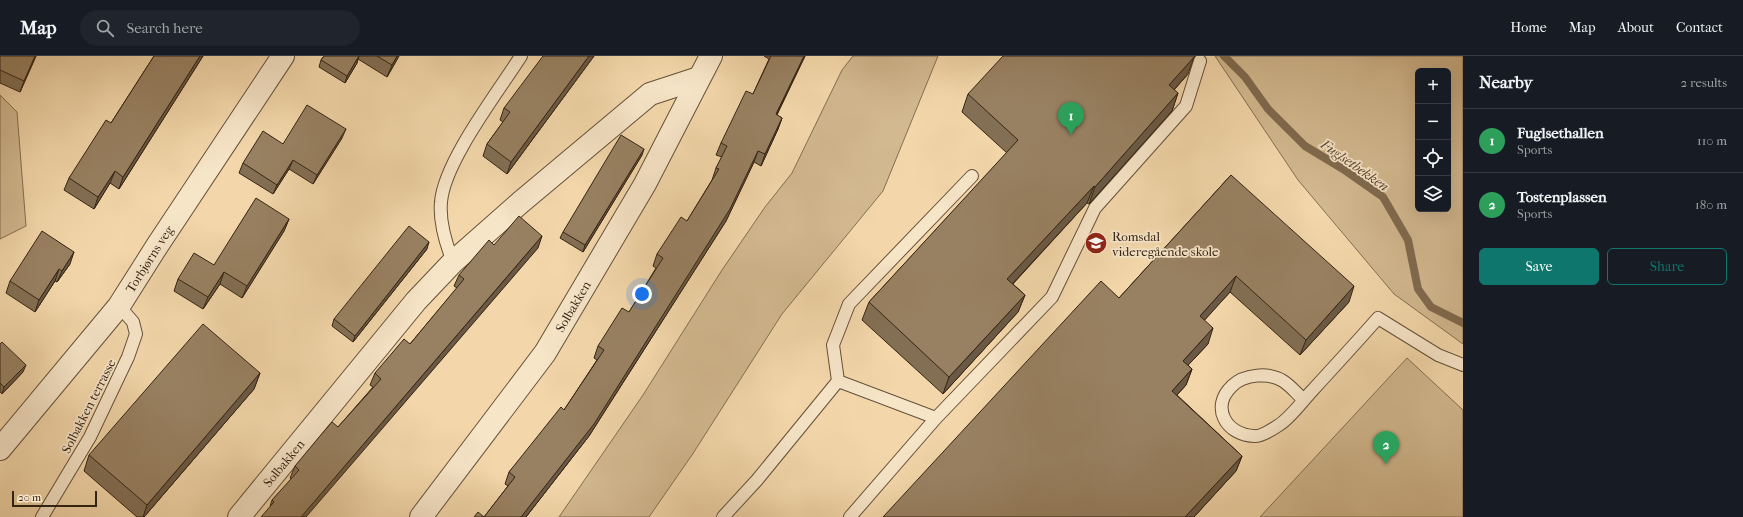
<!DOCTYPE html>
<meta charset="utf-8">
<style>
:root{--surface:#171b24;--page:#20242c;--text:#f1f3f6;--muted:#9ea1a6;--line:#363941;--accent:#0f766e}
body{margin:0;font-family:"IM FELL French Canon",serif;background:var(--page);color:var(--text)}
.controls{position:absolute;right:12px;top:12px;display:grid;overflow:hidden;border-radius:6px;box-shadow:0 4px 16px #0002}
.controls button{width:36px;height:36px;display:grid;place-items:center;padding:0;border:0;border-bottom:1px solid var(--line);background:var(--surface);color:var(--text);font:20px sans-serif}
.scale{position:absolute;left:12px;bottom:10px;width:85px;box-sizing:border-box;padding-left:4px;border:2px solid #352414;border-top:0;font-size:11px;line-height:14px;white-space:nowrap;color:#352414;-webkit-text-stroke:3px #f7e5c8;paint-order:stroke}
.you{position:absolute;left:642px;top:238px;width:14px;height:14px;margin:-10px;border:3px solid #fff;border-radius:50%;background:#1a73e8;box-shadow:0 0 0 6px #1a73e833}
.badge{display:grid;place-items:center;width:26px;height:26px;border-radius:50%;background:var(--accent);color:#fff;font-size:13px;font-weight:700}
.pin{position:absolute;translate:-50% -33px;filter:drop-shadow(0 1px 2px #0008)}
.pin::after{content:'';position:absolute;top:21px;width:14px;height:12px;background:inherit;clip-path:polygon(0 0,100% 0,50% 100%)}
.list{margin:0;padding:0;list-style:none}
h2{display:flex;justify-content:space-between;align-items:center;height:52px;margin:0;padding:0 16px;font-size:17px}
h2 small{font-size:13px;font-weight:400;color:var(--muted)}
.list li{display:grid;grid-template-columns:26px 1fr auto;gap:12px;align-items:center;box-sizing:border-box;height:64px;padding:0 16px;border-top:1px solid var(--line)}
.list b{display:block;font-size:15px;white-space:nowrap}
.list p{margin:0;font-size:13px;white-space:nowrap;color:var(--muted)}
.list em{font-size:13px;font-style:normal;color:var(--muted)}
.actions{display:flex;gap:8px;padding:12px 16px}
.actions a{flex:1;padding:9px 0;border:1px solid var(--accent);border-radius:6px;text-align:center;font-size:14px;color:var(--accent)}
.actions .main{background:var(--accent);color:#fff}
.icon{flex:none;width:22px;height:22px;fill:none;stroke:currentColor;stroke-width:2;stroke-linecap:round;stroke-linejoin:round}
.map{position:relative;flex:none;width:1463px;height:461px;overflow:hidden}
header{display:flex;align-items:center;gap:24px;box-sizing:border-box;height:56px;padding:0 20px;background:var(--surface);border-bottom:1px solid var(--line)}
header strong{font-size:19px}
nav{display:flex;gap:22px;margin-inline-start:auto;font-size:14px}
.search{width:280px;height:36px;background:var(--page);display:flex;align-items:center;gap:10px;box-sizing:border-box;padding:0 14px;border-radius:22px;color:var(--muted);font-size:15px}
main{display:flex}
aside{flex:1;background:var(--surface)}
.map>svg:first-child{display:block}
.green{fill:#d3b990;stroke:#846e52;fill-rule:evenodd}
.lines{fill:none;stroke-linecap:round;stroke-linejoin:round}
.stream{stroke:#806b4f;stroke-width:8}
.lane-casing{stroke:#64513a;stroke-width:14}
.street-casing{stroke:#64513a;stroke-width:24}
.lane{stroke:#f7e5c8;stroke-width:12}
.street{stroke:#f7e5c8;stroke-width:22}
.wall{fill:#836f54;stroke:#352414}
.shaded-wall{fill:#6a5a45;stroke:#352414}
.building{fill:#988162;stroke:#352414}
.labels{text-anchor:middle;stroke-width:3.5;stroke-linejoin:round;paint-order:stroke}
.poi-label{font-size:13px;fill:#352414;stroke:#f7e5c8;text-anchor:start}
.street-label{font-size:13px;fill:#352414;stroke:#f7e5c8}
.water-label{font-size:14px;font-style:italic;fill:#5a4732;stroke:#f7e5c8}
</style>
<header>
<strong>Map</strong>
<div class="search"><svg class="icon" aria-label="search" viewBox="0 0 24 24"><circle cx="10" cy="10" r="6"/><path d="M15 15l6 6"/></svg>Search here</div>
<nav><a>Home</a><a>Map</a><a>About</a><a>Contact</a></nav>
</header>
<main>
<div class="map">
<svg width="1463" height="461" viewBox="0 0 1463 461">
<rect width="100%" height="100%" fill="#f3d7aa"/>
<filter id="stains"><feTurbulence type="fractalNoise" baseFrequency=".005" numOctaves="4"/><feColorMatrix values="0 0 0 0 .2 0 0 0 0 .09 0 0 0 0 .02 0 0 0 .5 -.17"/></filter>
<radialGradient id="worn" r=".72"><stop offset=".6" stop-color="#630" stop-opacity="0"/><stop offset="1" stop-color="#630" stop-opacity=".3"/></radialGradient>
<path class="green" d="M 853,0 L 938,0 L 883,135 L 782,258 L 692,399 L 649,461 L 559,461 L 643,339 L 722,214 L 765,151 L 792,117 L 842,14 Z
M 1215,0 L 1463,0 L 1463,288 L 1394,238 L 1298,124 ZM 1418,15 L 1448,15 L 1448,153 L 1418,153 Z
M 0,39 L 17,56 L 26,170 L 0,183 Z
M 1407,302 L 1463,354 L 1463,461 L 1260,461 Z"/>
<g class="lines">
<path class="stream" d="M 1224,0 L 1245,21 L 1268,53 L 1305,90 L 1343,113 L 1383,141 L 1408,184 L 1418,233 L 1431,251 L 1463,267"/>
<g class="lane-casing">
<path id="lane" d="M 453,206 C 446,188 439,166 441,146 C 444,106 498,36 521,0
M 838,325 L 936,362
M 1304,344 C 1297,338 1291,330 1283,325 C 1269,316 1244,318 1232,330 C 1210,351 1226,379 1254,380 C 1260,381 1273,373 1279,369 C 1290,362 1301,347 1310,337 C 1333,312 1356,287 1378,262 L 1438,299 L 1463,309
M 42,461 L 90,381 L 128,301 L 136,278 L 133,266 L 119,250
M 723,461 L 757,424 L 838,325 L 833,289 L 849,248 L 972,120
M 850,461 L 936,362 L 1052,241 L 1095,152 L 1186,50 L 1200,5"/>
</g>
<g class="street-casing">
<g id="street">
<path id="s1" d="M 0,393 L 119,250 L 157,190 L 283,0"/>
<path id="s2" d="M 239,461 L 416,245 L 453,206 L 521,146 L 650,38 L 699,22"/>
<path id="s3" d="M 421,461 L 545,297 L 645,128 L 711,0"/>
</g>
</g>
<use href="#lane" class="lane"/>
<use href="#street" class="street"/>
</g>
<path class="wall" d="M 0,0 L 36,0 L 20,36 L 0,27 Z
M 154,0 L 203,0 L 119,133 L 110,127 L 94,153 L 64,134 L 69,122 L 111,67 Z
M 324,0 L 399,0 L 387,21 L 358,3 L 357,7 L 345,27 L 319,11 L 321,4 Z
M 594,0 L 507,118 L 483,100 L 487,88 L 503,66 L 500,64 L 504,52 Z
M 764,0 L 805,0 L 777,59 L 782,62 L 778,73 L 761,110 L 754,106 L 726,165 L 589,380 L 526,461 L 474,461 L 484,461 L 508,430 L 505,428 L 509,416 L 564,354 L 597,304 L 594,302 L 598,290 L 629,256 L 656,212 L 653,210 L 657,198 L 687,165 L 712,124 L 716,112 L 722,101 L 716,99 L 721,87 L 753,38 L 769,3 Z
M 1188,18 L 1174,34 L 1178,37 L 1172,55 L 1089,148 L 1087,147 L 1013,228 L 1025,239 L 1018,256 L 943,338 L 862,264 L 869,246 L 1007,97 L 962,56 L 968,38 Z
M 342,82 L 313,128 L 289,113 L 273,138 L 239,117 L 243,107 L 283,88 Z
M 642,99 L 583,196 L 560,182 L 563,176 Z
M 1231,119 L 1349,246 L 1300,299 L 1230,236 L 1204,264 L 1208,288 L 1188,309 L 1192,313 L 1186,329 L 1177,339 L 1242,400 L 1236,415 L 1194,461 L 883,461 L 1119,242 Z
M 289,163 L 284,175 L 242,242 L 220,228 L 203,253 L 174,235 L 178,223 L 214,209 Z
M 494,189 L 538,192 L 270,450 L 272,444 L 292,423 L 290,422 L 295,410 L 338,371 L 373,331 L 370,329 L 375,317 L 410,288 L 457,232 L 454,230 L 459,219 Z
M 427,193 L 353,286 L 332,270 L 334,263 Z
M 70,208 L 57,226 L 55,225 L 35,256 L 6,237 L 10,225 Z
M 0,288 L 23,316 L 2,338 L 0,336 Z
M 260,317 L 254,333 L 144,461 L 137,461 L 84,415 L 89,399 Z"/>
<path class="shaded-wall" d="M 35,0 L 36,0 L 20,36 L 24,25 Z
M 200,0 L 203,0 L 119,133 L 123,121 Z
M 359,0 L 357,7 L 345,27 L 347,20 Z
M 397,0 L 399,0 L 387,21 L 392,9 Z
M 589,0 L 594,0 L 507,118 L 511,106 Z
M 804,0 L 805,0 L 771,70 L 776,58 Z
M 1194,1 L 1188,18 L 1163,46 L 1169,29 Z
M 1178,37 L 1172,55 L 1089,148 L 1095,131 Z
M 782,62 L 778,73 L 761,110 L 765,98 Z
M 346,73 L 342,82 L 313,128 L 317,119 Z
M 644,93 L 642,99 L 583,196 L 585,189 Z
M 758,95 L 754,106 L 726,165 L 589,380 L 526,461 L 521,461 Z
M 293,104 L 289,113 L 273,138 L 277,129 Z
M 115,115 L 110,127 L 94,153 L 98,141 Z
M 1094,130 L 1087,147 L 1001,240 L 1007,223 Z
M 289,163 L 284,175 L 242,242 L 247,230 Z
M 542,180 L 538,192 L 306,461 L 301,461 Z
M 429,186 L 427,193 L 353,286 L 355,280 Z
M 74,196 L 70,208 L 57,226 L 62,215 Z
M 59,213 L 55,225 L 35,256 L 39,244 Z
M 224,216 L 220,228 L 203,253 L 208,241 Z
M 1236,220 L 1230,236 L 1194,276 L 1200,260 Z
M 1354,230 L 1349,246 L 1300,299 L 1306,284 Z
M 1025,239 L 1018,256 L 943,338 L 949,321 Z
M 1213,272 L 1208,288 L 1177,321 L 1183,305 Z
M 26,309 L 23,316 L 2,338 L 4,331 Z
M 1192,313 L 1186,329 L 1166,351 L 1172,335 Z
M 260,317 L 254,333 L 144,461 L 143,461 L 147,449 Z
M 1242,400 L 1236,415 L 1194,461 L 1185,461 Z"/>
<path class="building" d="M 0,0 L 35,0 L 24,25 L 0,14 Z
M 154,0 L 200,0 L 123,121 L 115,115 L 98,141 L 69,122 L 106,64 L 111,67 Z
M 324,0 L 359,0 L 347,20 L 321,4 Z
M 377,0 L 397,0 L 392,9 Z
M 543,0 L 589,0 L 511,106 L 487,88 L 510,56 L 504,52 Z
M 771,0 L 804,0 L 776,58 L 782,62 L 765,98 L 758,95 L 730,153 L 594,368 L 521,461 L 474,461 L 478,456 L 484,461 L 515,421 L 509,416 L 561,351 L 564,354 L 604,294 L 598,290 L 622,252 L 629,256 L 663,202 L 657,198 L 681,161 L 687,165 L 719,113 L 716,112 L 727,90 L 721,87 L 746,35 L 753,38 Z
M 1003,0 L 1195,0 L 1169,29 L 1178,37 L 1095,131 L 1094,130 L 1007,223 L 1025,239 L 949,321 L 869,246 L 1018,84 L 968,38 Z
M 307,49 L 346,73 L 317,119 L 293,104 L 277,129 L 243,107 L 263,75 L 283,88 Z
M 621,79 L 644,93 L 585,189 L 563,176 Z
M 1231,119 L 1354,230 L 1306,284 L 1236,220 L 1200,260 L 1213,272 L 1183,305 L 1192,313 L 1172,335 L 1242,400 L 1185,461 L 883,461 L 1101,225 L 1119,242 Z
M 256,142 L 289,163 L 247,230 L 224,216 L 208,241 L 178,223 L 194,197 L 214,209 Z
M 519,160 L 542,180 L 301,461 L 261,461 L 274,446 L 272,444 L 299,414 L 295,410 L 320,380 L 332,366 L 338,371 L 381,323 L 375,317 L 404,283 L 410,288 L 464,223 L 459,219 L 489,184 L 494,189 Z
M 409,170 L 429,186 L 355,280 L 334,263 Z
M 42,175 L 74,196 L 62,215 L 59,213 L 39,244 L 10,225 Z
M 203,268 L 260,317 L 147,449 L 89,399 Z
M 2,286 L 26,309 L 4,331 L 0,327 L 0,288 Z"/>
<defs>
<g id="school-disc" transform="scale(1.15)"><circle r="9.5" fill="#8f2418" stroke="#f7e5c8"/><path d="M0-5L7-2L0 1L-7-2ZM-4 1L0 2.5L4 1V4Q0 6-4 4Z" fill="#fff"/></g>
</defs>
<g fill-rule="evenodd">
<use href="#school-disc" x="1096" y="187"/>
</g>
<g class="labels">
<g class="poi-label">
<text x="1112" y="185">Romsdal<tspan x="1112" dy="15">videregående skole</tspan></text>
</g>
<g class="street-label">
<text dy="5" stroke="none"><textPath href="#s1" startOffset="242">Torbjørns veg</textPath></text>
<text dy="5" stroke="none"><textPath href="#s3" startOffset="260">Solbakken</textPath></text>
<text transform="translate(88 350) rotate(-63)" y="5">Solbakken terrasse</text>
<text dy="5" stroke="none"><textPath href="#s2" startOffset="70">Solbakken</textPath></text>
</g>
<g class="water-label">
<text transform="translate(1355 109) rotate(35)" y="5">Fuglsetbekken</text>
</g>
</g>
<rect width="100%" height="100%" filter="url(#stains)"/>
<rect width="100%" height="100%" fill="url(#worn)"/>
</svg>
<div class="controls">
<button>+</button>
<button>−</button>
<button><svg class="icon" aria-label="locate" viewBox="0 0 24 24"><circle cx="12" cy="12" r="6"/><path d="M12 2v4M12 18v4M2 12h4M18 12h4"/></svg></button>
<button><svg class="icon" aria-label="layers" viewBox="0 0 24 24"><path d="M12 4l9 5-9 5-9-5zM3 14l9 5 9-5"/></svg></button>
</div>
<div class="scale">20 m</div>
<div class="you"></div>
<div class="pin badge" style="left:1071px;top:79px;background:#2e9e5b">1</div>
<div class="pin badge" style="left:1386px;top:408px;background:#2e9e5b">2</div>
</div>
<aside>
<h2>Nearby<small>2 results</small></h2>
<ul class="list">
<li><span class="badge" style="background:#2e9e5b">1</span><div><b>Fuglsethallen</b><p>Sports</p></div><em>110 m</em></li>
<li><span class="badge" style="background:#2e9e5b">2</span><div><b>Tostenplassen</b><p>Sports</p></div><em>180 m</em></li>
</ul>
<div class="actions"><a class="main">Save</a><a>Share</a></div>
</aside>
</main>
